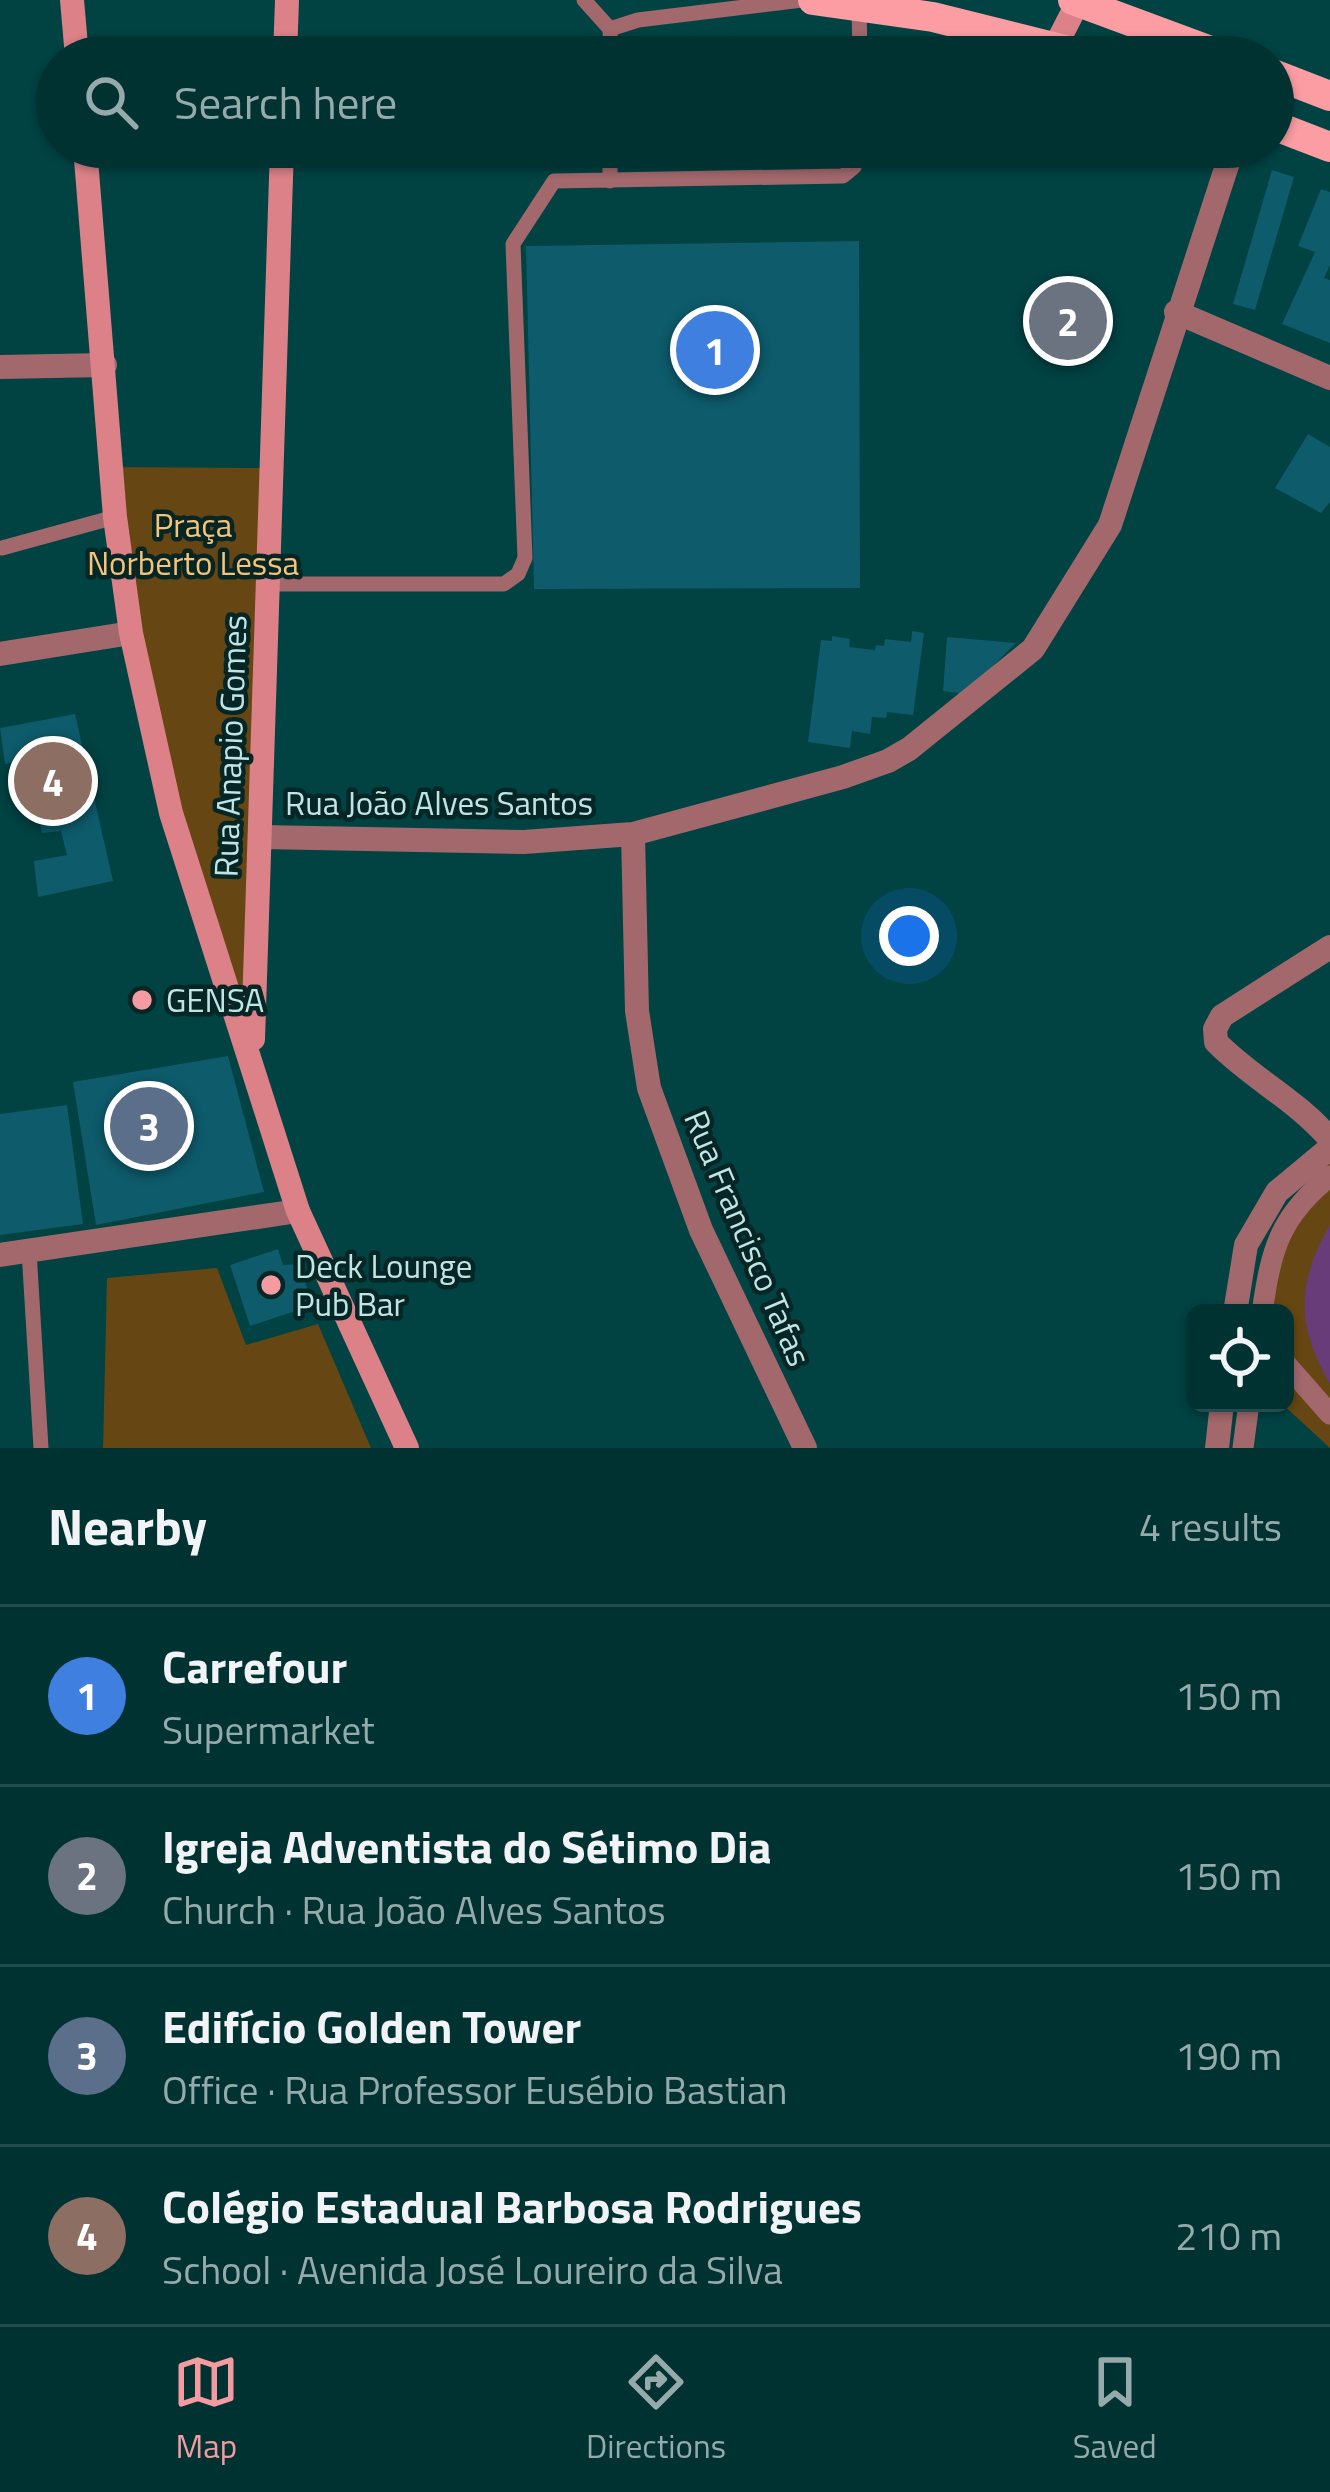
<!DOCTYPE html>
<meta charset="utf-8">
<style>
:root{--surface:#013232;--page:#0b3a3a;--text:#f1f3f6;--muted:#96aaac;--line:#234d4d;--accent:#f49aa1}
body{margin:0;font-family:"Titillium Web",sans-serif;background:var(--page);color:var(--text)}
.controls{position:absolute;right:36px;bottom:36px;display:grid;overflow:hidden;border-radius:18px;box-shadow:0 3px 9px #0004}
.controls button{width:108px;height:108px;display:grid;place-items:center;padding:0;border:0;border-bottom:3px solid var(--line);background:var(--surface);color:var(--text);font:60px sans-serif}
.you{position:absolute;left:909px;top:936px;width:42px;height:42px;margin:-30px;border:9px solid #fff;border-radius:50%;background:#1a73e8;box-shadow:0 0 0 18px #1a73e833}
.badge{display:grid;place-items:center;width:78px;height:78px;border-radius:50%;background:var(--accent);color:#fff;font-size:39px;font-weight:700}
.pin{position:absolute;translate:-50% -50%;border:6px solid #fff;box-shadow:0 3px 12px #0006}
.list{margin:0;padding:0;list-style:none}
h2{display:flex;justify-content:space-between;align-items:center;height:156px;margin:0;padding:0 48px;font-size:51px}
h2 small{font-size:39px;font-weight:400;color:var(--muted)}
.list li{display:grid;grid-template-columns:78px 1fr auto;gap:36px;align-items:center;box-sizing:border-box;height:180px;padding:0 48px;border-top:3px solid var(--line)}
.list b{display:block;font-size:45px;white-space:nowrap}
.list p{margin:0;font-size:39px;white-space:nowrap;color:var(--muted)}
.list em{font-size:39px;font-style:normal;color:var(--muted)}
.icon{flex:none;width:66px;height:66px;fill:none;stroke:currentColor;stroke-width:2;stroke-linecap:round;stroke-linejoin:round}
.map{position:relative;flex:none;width:1330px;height:1448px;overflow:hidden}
.search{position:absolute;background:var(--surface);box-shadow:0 3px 9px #0004;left:36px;right:36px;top:36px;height:132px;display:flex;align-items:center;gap:30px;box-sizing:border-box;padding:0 42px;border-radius:66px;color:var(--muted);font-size:45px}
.sheet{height:876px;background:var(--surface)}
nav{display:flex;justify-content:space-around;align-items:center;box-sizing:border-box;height:168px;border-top:3px solid var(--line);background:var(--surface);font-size:33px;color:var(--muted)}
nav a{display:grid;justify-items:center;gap:6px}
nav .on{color:var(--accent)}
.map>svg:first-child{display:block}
.green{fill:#664612}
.water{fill:#673c78}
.building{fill:#0d5b6b}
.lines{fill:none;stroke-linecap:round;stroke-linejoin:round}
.service{stroke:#a2686c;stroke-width:15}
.pedestrian{stroke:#a2686c;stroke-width:21}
.minor{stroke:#a2686c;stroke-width:24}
.secondary{stroke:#dc8188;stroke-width:24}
.primary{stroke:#fb9da3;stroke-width:30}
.poi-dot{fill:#f49aa1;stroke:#062626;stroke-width:4.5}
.labels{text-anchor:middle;stroke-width:9;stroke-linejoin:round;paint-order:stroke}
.park-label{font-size:33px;fill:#f7c379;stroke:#062626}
.street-label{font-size:33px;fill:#c1e4e4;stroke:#062626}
.poi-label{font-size:33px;fill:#c1e4e4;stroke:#062626;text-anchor:start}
</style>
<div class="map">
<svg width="1330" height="1448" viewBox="0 0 1330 1448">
<rect width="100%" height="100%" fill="#014243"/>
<path class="green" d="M 110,467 L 268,468 L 250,1048 L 171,810 Z
M 1330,1162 L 1330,1448 L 1281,1403 L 1285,1403 L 1285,1313 L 1252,1313 C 1264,1236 1269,1214 1330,1162 Z
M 217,1268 L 246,1345 L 318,1324 L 371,1448 L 103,1448 L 107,1278 Z"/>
<path class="water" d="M 1330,1225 L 1330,1384 C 1296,1325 1296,1284 1330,1225 Z"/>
<path class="building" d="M 713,38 L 744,39 L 743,57 L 712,57 Z
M 783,45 L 825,46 L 825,57 L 783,57 Z
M 1272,170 L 1294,177 L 1255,310 L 1233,304 Z
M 1321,189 L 1330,192 L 1330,265 L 1324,278 L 1330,280 L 1330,343 L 1282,324 L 1315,252 L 1298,246 Z
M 859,241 L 860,588 L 534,589 L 526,246 Z
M 1308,434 L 1330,447 L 1330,502 L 1321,513 L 1275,488 Z
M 912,631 L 924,633 L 913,715 L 887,712 L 886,718 L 872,717 L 870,734 L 852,731 L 850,748 L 808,742 L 821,640 L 832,641 L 832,636 L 850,639 L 849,647 L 875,650 L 876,645 L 884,646 L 885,639 L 911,642 Z
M 947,637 L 1016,643 L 957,702 L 958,693 L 943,691 Z
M 75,714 L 113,881 L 38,897 L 34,861 L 67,855 L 61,831 L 42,833 L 32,786 L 52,784 L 42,759 L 5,764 L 0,728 Z
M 228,1056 L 264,1192 L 96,1225 L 73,1082 Z
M 67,1105 L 83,1224 L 0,1235 L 0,1114 Z
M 278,1249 L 283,1265 L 299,1264 L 313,1305 L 250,1326 L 230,1265 Z"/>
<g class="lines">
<path class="service" d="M 584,0 L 610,29 L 611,57
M 859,6 L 860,57
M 610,29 L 638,20 L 802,0
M 610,181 L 610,147
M 2,548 L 115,517
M 267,584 L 504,584 L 518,574 L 525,558 L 513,244 L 554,181 L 843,176 L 854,167 L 860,147
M 29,1251 L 41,1448"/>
<path class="pedestrian" d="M 1262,1313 C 1271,1250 1279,1217 1330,1176
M 1285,1363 L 1330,1414
M 1243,1448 L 1249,1403"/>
<path class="minor" d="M 1176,312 L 1330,378
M 0,367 L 105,365
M 0,654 L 131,633
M 633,834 L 637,1011 L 649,1088 L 701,1230 L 805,1448
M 261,837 L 524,842 L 633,834 L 843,777 L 888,761 L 909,749 L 1033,649 L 1110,525 L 1233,147
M 1330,947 L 1222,1016 L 1215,1029 L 1216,1042 C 1251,1078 1297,1100 1330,1139
M 0,1255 L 298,1211
M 1235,1313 L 1246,1245 L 1277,1192 L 1330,1148
M 1217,1448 L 1222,1403"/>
<path class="secondary" d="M 72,0 L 77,57
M 1055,47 L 1079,0
M 285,57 L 287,0
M 85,147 L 115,517 L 131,633 L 171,813 L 298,1211 L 407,1448
M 253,1039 L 282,147"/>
<path class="primary" d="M 813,0 L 933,17 L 1093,57
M 1073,0 L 1227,57
M 1273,74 L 1330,96
M 1273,125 L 1330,147"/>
</g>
<g class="poi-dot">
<circle cx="142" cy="1000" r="12"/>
<circle cx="271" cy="1285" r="12"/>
</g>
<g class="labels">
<g class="park-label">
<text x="193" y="537">Praça<tspan x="193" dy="38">Norberto Lessa</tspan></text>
</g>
<g class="street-label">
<text transform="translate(230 746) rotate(-88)" y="12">Rua Anapio Gomes</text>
<text x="439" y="815">Rua João Alves Santos</text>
<text transform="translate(748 1238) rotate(67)" y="12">Rua Francisco Tafas</text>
</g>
<g class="poi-label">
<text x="166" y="1012">GENSA</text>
<text x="295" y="1278">Deck Lounge<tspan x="295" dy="38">Pub Bar</tspan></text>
</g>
</g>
</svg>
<div class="controls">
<button><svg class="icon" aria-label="locate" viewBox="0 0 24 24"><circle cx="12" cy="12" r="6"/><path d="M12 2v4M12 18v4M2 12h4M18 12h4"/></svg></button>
</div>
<div class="you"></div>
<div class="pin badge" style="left:715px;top:350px;background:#3f7fe0">1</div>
<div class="pin badge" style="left:1068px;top:321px;background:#6b7280">2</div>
<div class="pin badge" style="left:149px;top:1126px;background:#5c6f8a">3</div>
<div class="pin badge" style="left:53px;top:781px;background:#8d6e63">4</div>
<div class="search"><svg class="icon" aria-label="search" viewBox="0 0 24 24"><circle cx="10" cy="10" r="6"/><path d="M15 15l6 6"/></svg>Search here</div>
</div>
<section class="sheet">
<h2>Nearby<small>4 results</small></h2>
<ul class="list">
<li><span class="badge" style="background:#3f7fe0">1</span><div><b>Carrefour</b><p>Supermarket</p></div><em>150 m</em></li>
<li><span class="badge" style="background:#6b7280">2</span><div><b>Igreja Adventista do Sétimo Dia</b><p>Church · Rua João Alves Santos</p></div><em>150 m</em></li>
<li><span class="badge" style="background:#5c6f8a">3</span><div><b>Edifício Golden Tower</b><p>Office · Rua Professor Eusébio Bastian</p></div><em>190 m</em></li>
<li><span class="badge" style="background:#8d6e63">4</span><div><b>Colégio Estadual Barbosa Rodrigues</b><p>School · Avenida José Loureiro da Silva</p></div><em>210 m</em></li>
</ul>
</section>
<nav>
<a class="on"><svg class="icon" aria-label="map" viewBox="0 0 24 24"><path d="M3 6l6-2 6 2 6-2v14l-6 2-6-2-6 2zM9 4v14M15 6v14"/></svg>Map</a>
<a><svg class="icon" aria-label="directions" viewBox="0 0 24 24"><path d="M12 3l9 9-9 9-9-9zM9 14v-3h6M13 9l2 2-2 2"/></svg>Directions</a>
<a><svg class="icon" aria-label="saved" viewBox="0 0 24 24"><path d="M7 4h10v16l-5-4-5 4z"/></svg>Saved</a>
</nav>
